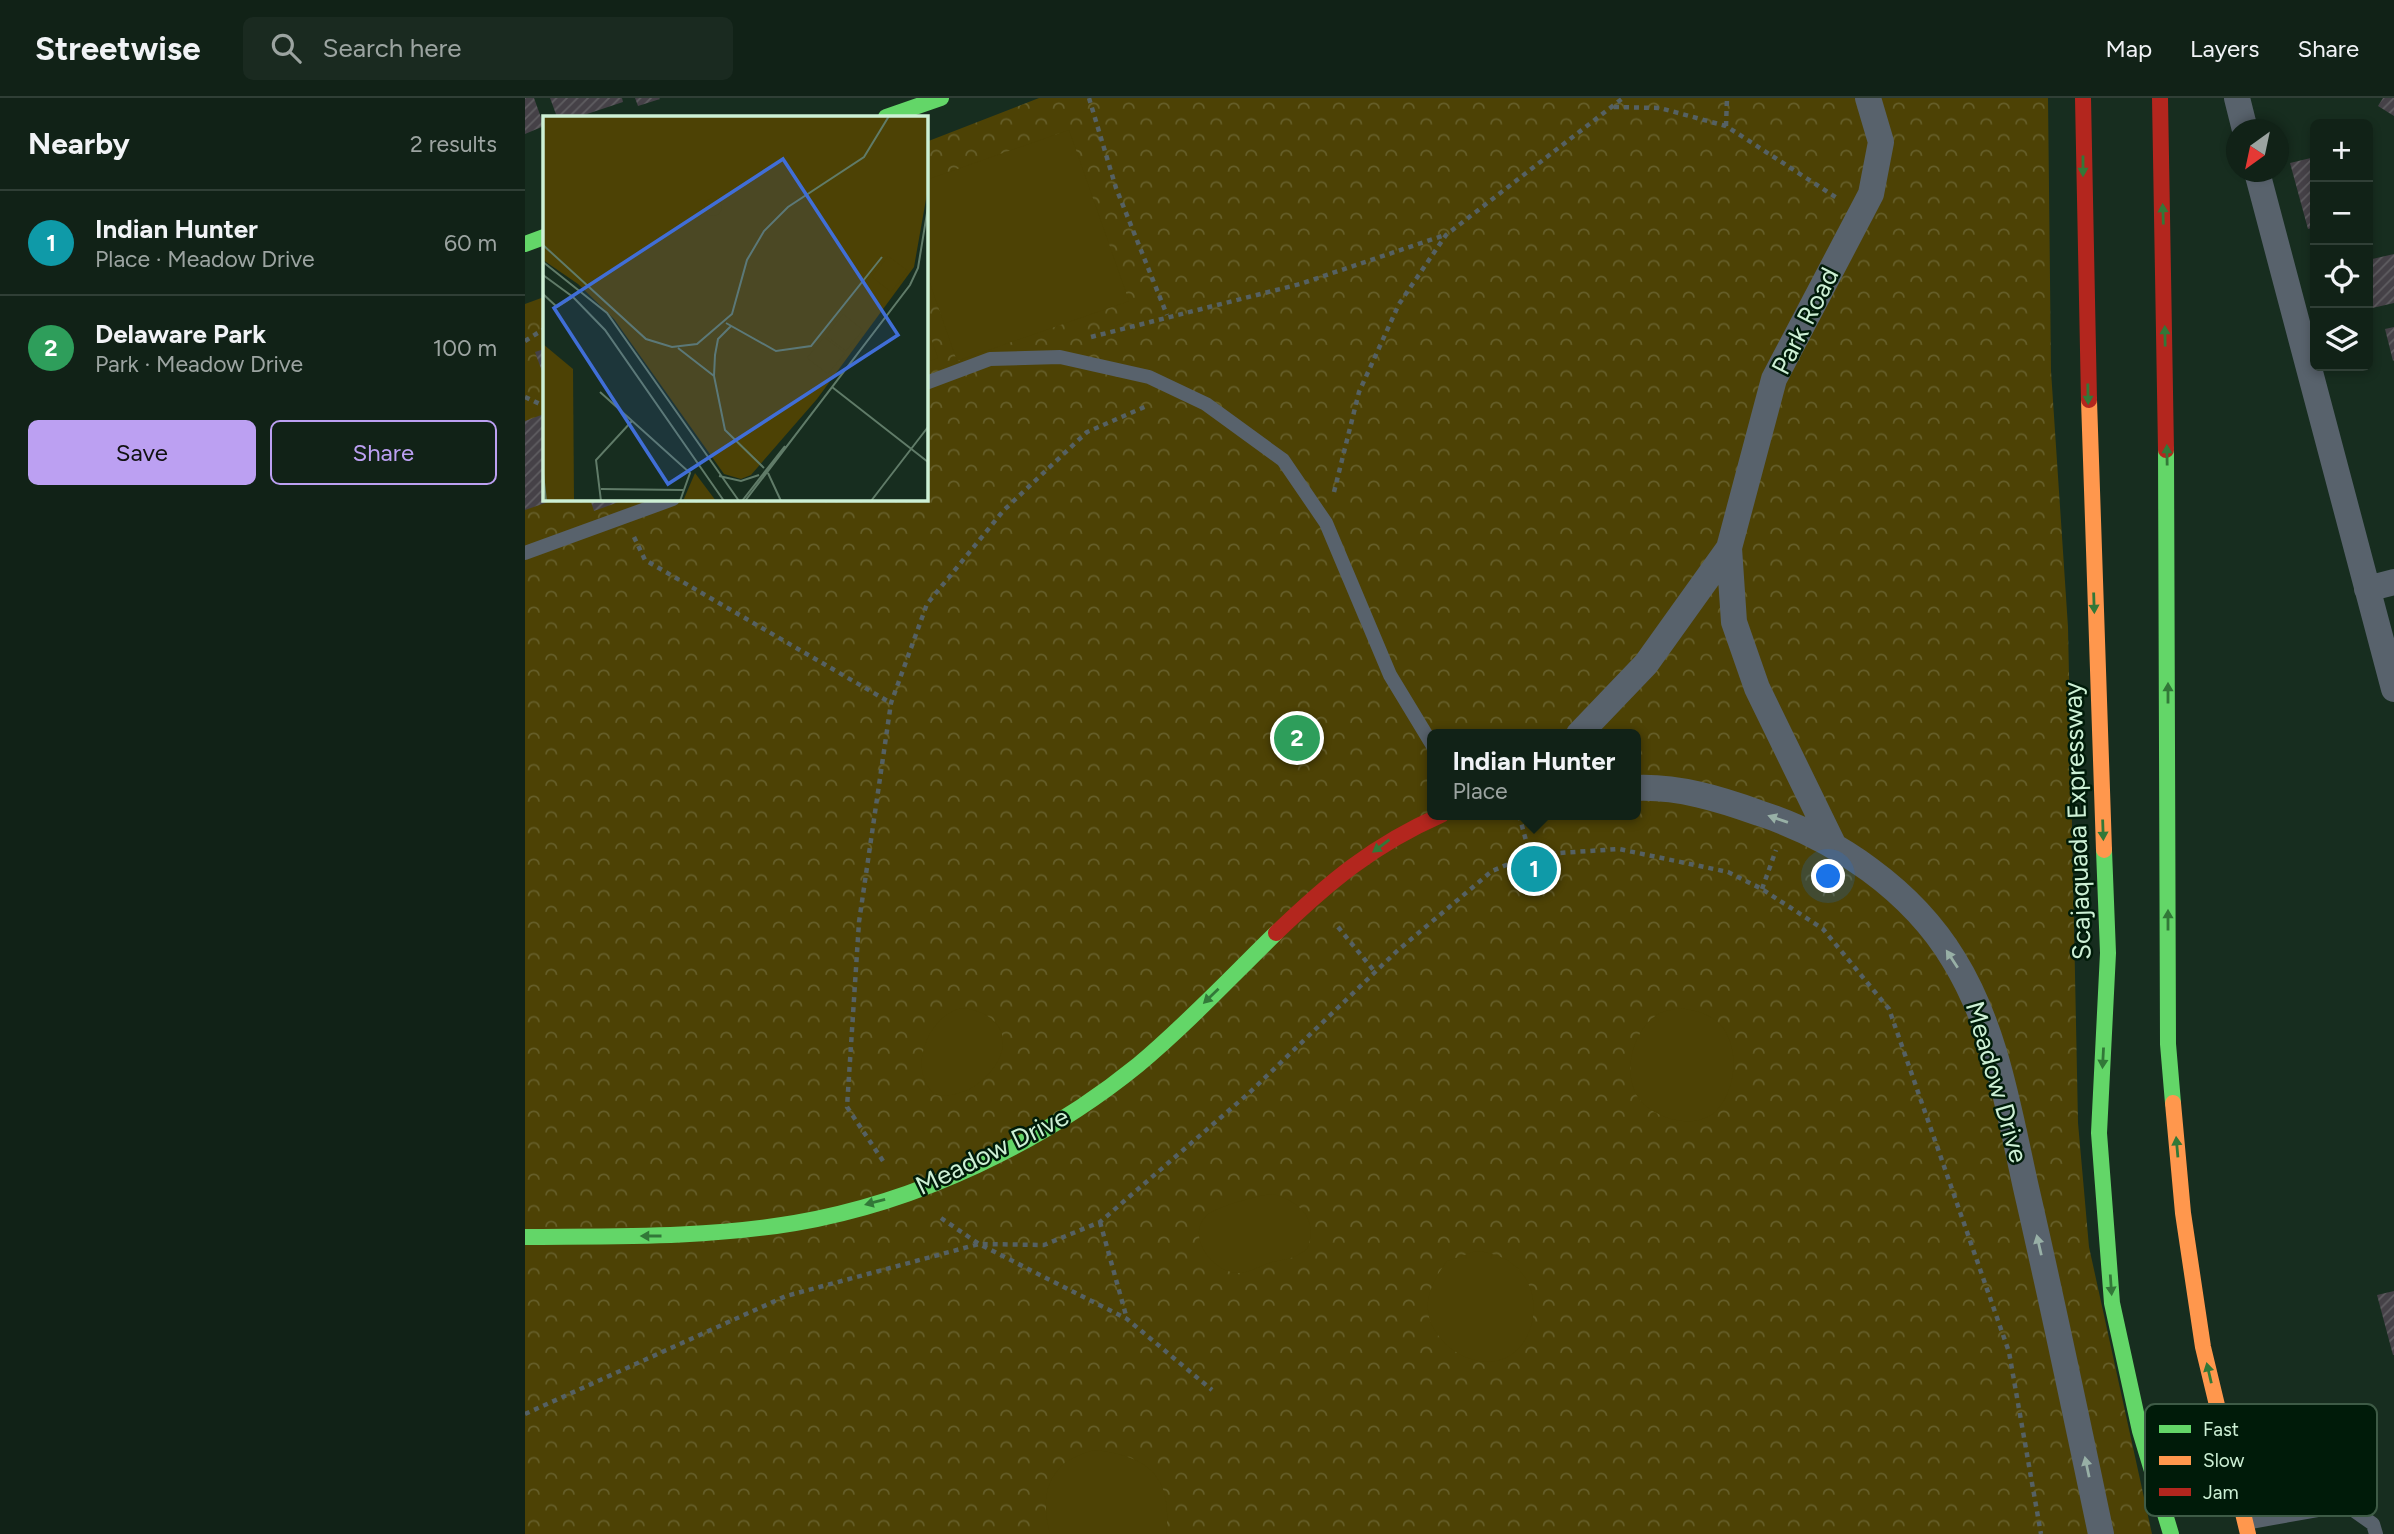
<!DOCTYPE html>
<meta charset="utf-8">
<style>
:root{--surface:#112217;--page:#1a2a20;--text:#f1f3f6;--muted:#9ca4a1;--line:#303f36;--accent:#bca0f2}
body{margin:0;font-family:Figtree,sans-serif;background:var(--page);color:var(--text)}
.controls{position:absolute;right:21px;top:21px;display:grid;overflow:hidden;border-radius:10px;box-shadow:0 4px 10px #0003}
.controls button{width:63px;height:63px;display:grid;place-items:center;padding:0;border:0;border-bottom:2px solid var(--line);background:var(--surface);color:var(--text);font:35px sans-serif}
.compass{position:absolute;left:1701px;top:21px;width:63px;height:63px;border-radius:50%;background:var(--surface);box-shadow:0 4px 10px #0003;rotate:213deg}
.you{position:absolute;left:1304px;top:779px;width:24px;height:24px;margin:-18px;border:5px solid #fff;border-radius:50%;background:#1a73e8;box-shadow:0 0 0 10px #1a73e833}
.badge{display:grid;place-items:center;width:46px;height:46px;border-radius:50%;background:var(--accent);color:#fff;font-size:23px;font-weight:700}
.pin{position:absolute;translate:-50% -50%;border:4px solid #fff;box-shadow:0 2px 7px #0006}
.popup{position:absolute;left:902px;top:631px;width:214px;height:91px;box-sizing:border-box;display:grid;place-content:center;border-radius:10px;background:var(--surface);filter:drop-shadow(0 2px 5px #0005);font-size:23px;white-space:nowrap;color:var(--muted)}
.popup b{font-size:26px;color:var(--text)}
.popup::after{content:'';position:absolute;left:50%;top:100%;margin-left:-14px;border:14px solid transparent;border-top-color:var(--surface)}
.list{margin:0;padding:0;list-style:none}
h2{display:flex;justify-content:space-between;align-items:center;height:91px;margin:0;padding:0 28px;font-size:30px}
h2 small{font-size:23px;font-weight:400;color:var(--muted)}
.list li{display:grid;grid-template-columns:46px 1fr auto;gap:21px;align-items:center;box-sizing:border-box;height:105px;padding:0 28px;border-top:2px solid var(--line)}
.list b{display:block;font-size:26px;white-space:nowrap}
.list p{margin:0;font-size:23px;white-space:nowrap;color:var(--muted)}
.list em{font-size:23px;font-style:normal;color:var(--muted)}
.actions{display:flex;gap:14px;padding:21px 28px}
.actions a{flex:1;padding:16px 0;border:2px solid var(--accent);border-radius:10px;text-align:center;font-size:24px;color:var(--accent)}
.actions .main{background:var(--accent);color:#111}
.icon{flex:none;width:38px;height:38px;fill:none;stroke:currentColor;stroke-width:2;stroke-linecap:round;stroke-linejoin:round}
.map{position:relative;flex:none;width:1869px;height:1436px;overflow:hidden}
header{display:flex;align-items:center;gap:42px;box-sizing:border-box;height:98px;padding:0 35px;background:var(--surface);border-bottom:2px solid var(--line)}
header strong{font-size:33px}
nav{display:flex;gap:38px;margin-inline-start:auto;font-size:24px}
.search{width:490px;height:63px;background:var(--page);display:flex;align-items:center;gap:18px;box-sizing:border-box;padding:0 24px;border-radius:10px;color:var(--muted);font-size:26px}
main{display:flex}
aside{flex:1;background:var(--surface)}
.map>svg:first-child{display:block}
.park{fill:url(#park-crowns);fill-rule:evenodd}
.pitch{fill:#4d4205}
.building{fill:url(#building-hatch)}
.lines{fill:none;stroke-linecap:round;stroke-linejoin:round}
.path{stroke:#556163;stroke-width:4.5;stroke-dasharray:5 5;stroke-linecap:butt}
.lane{stroke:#58626c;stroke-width:14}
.street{stroke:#58626c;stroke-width:26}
.fast{stroke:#63d668;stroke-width:16}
.slow{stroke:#ff974d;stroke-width:16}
.jam{stroke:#b3261e;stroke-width:16}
.oneway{fill:#327838}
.oneway2{fill:#98b0a6}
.labels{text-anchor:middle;stroke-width:5;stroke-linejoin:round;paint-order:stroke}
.street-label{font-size:26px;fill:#cdf0d5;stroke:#001b09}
.inset-road{fill:none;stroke:#607b68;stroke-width:2}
.view{fill:#406ed7;fill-opacity:0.15;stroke:#406ed7;stroke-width:3.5}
.inset-edge{fill:none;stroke:#cdf0d5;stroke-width:3.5}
.key{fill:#001b09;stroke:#3e5b46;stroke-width:2}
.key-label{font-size:19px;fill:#cdf0d5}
</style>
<header>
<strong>Streetwise</strong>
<div class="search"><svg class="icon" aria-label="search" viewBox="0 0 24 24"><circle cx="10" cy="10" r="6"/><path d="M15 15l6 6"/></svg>Search here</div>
<nav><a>Map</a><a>Layers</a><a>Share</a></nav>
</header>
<main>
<aside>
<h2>Nearby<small>2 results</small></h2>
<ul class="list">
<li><span class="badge" style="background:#0f9aa8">1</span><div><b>Indian Hunter</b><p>Place · Meadow Drive</p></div><em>60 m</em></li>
<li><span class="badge" style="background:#2e9e5b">2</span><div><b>Delaware Park</b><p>Park · Meadow Drive</p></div><em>100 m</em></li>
</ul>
<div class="actions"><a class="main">Save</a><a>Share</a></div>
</aside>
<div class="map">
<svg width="1869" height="1436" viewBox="0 0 1869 1436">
<defs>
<pattern id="park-crowns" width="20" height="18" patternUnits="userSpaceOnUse" patternTransform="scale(1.75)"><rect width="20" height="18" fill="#4d4205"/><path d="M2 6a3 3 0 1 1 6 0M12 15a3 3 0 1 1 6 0" fill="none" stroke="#655e29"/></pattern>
<pattern id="building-hatch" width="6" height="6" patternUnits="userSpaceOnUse" patternTransform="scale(1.75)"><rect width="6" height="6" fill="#454147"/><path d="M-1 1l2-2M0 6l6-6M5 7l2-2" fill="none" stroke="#5f5d61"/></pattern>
</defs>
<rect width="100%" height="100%" fill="#172d1f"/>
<path class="park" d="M 514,0 L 1523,0 L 1526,273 L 1543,529 L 1553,1025 L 1564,1149 L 1627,1436 L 0,1436 L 0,206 L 19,199 L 19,401 L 401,401 L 401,44 ZM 908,636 L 1110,636 L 1110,717 L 908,717 Z"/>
<path class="pitch" d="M 544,32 L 604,203 L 432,263 L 401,174 L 401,82 Z
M 401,226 L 413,260 L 401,264 Z
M 439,910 C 516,923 464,1005 411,997 C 380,974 404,914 439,910 Z
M 1155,910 C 1167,912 1179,914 1190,922 C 1216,940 1213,992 1191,1013 C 1170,1033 1130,1021 1114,1001 C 1097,977 1107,936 1129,919 C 1136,913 1146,912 1155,910 Z
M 748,1096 C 776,1104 794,1122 782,1151 C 769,1161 762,1161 747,1164 C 737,1167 726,1174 716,1175 C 690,1177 660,1140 681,1118 C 690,1109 735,1097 748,1096 Z
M 951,1153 C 1040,1160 1016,1284 946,1261 C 930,1256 918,1246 909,1231 C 895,1207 907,1183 922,1163 Z
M 570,1352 C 624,1358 648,1379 641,1436 L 525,1436 C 514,1394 524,1363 570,1352 Z"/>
<path class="building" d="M 0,0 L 9,0 L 19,28 L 0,36 Z
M 25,0 L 97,0 L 98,4 L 53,19 L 32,19 Z
M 110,0 L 134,0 L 135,1 L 113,8 Z
M 1858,0 L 1869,0 L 1869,18 L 1853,8 Z
M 1790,59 L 1790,129 L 1783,131 L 1765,65 Z
M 1869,156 L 1869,205 L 1843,211 L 1843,162 Z
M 1869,229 L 1869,262 L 1868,263 L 1860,231 Z
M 19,251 L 19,279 L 10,254 Z
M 19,316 L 19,401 L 32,401 L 0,412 L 0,323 Z
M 65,401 L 102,401 L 69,413 Z
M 1869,1193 L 1869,1257 L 1868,1257 L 1852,1197 Z"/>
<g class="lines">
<path class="path" d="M 564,0 L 591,90 L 642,217
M 1089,9 L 1135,10 L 1201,28 L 1312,100
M 1201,28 L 1202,0
M 566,239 L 775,186 L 920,137
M 0,243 L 19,231
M 0,299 L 17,307
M 809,394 L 834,294 L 874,206 L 921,137 L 1098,0
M 109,439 L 120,462 L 366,605
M 994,717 L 1005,757
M 1237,791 L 1251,752
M 813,829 L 850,874
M 358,1063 L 322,1009 L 334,824 L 366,605 L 402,506 L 479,412 L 562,334 L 624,307
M 416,1120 L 454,1146 L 602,1221 L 687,1292
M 575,1124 L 602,1221
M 0,1316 L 261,1198 L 454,1146 L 519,1147 L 575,1124 L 724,995 L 872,853 L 967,773 L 1005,757 L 1094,751 L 1203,774 L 1237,791 L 1298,831 L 1364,911 L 1484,1254 L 1516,1436"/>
<path class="lane" d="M 401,285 L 465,261 L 535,259 L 624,279 L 681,306 L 758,362 L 801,425 L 865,577 L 908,648
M 0,455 L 148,401
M 1720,1425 L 1821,1407 L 1848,1426 L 1851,1436"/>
<path class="street" d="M 1712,0 L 1720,32
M 1732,74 L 1869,591
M 1204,450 L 1209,524 L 1232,590 L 1308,746
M 1842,491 L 1869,484
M 1054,636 L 1121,566 L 1204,450 L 1249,281 L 1346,96 L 1356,44 L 1343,0
M 1110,690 C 1153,688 1195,701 1234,715 C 1311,740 1387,792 1429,862 C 1472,932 1484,1015 1502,1094 C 1528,1207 1552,1322 1576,1436"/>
<path class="fast" d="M 361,19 L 416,0
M 0,146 L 19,139
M 1641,352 L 1643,946 L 1648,1005
M 1579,752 L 1583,855 L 1574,1035 L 1587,1205 L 1615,1333 L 1646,1436
M 0,1139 C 90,1138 181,1140 270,1125 C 393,1104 517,1045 613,967 C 662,926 706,879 751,835"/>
<path class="slow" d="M 1564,302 L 1579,752
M 1648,1005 L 1658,1115 L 1678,1249 L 1723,1436"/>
<path class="jam" d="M 1558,0 L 1564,302
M 1635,0 L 1641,352
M 751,835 C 804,784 848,747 916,717"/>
</g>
<defs><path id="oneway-solid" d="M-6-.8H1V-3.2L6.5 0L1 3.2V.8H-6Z" transform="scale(1.75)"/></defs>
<g class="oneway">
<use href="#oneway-solid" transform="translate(1558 68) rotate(90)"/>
<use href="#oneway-solid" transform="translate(1638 116) rotate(-92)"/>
<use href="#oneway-solid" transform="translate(1640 238) rotate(-91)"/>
<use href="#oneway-solid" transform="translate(1563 296) rotate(89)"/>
<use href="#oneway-solid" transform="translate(1642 357) rotate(-91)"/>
<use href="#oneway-solid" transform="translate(1569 505) rotate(88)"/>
<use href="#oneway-solid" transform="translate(1643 595) rotate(-90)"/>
<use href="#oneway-solid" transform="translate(1578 732) rotate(88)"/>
<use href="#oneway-solid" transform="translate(856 748) rotate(143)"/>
<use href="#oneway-solid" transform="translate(1643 822) rotate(-90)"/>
<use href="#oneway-solid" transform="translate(686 898) rotate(136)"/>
<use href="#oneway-solid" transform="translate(1578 960) rotate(93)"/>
<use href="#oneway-solid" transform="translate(1652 1049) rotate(-95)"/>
<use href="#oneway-solid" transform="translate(350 1104) rotate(165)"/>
<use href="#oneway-solid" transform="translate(126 1138) rotate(180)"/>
<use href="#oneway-solid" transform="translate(1586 1187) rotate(86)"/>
<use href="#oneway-solid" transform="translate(1684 1275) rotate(-103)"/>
</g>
<g class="oneway2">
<use href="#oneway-solid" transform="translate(1253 721) rotate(-161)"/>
<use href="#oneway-solid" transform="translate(1427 861) rotate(-123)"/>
<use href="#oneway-solid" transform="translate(1514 1147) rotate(-103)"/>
<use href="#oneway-solid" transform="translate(1562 1369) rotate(-102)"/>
</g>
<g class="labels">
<g class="street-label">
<text transform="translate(1280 223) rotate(-63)" y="9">Park Road</text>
<text transform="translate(1552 723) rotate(-92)" y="9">Scajaquada Expressway</text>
<text transform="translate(1472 984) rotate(74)" y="9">Meadow Drive</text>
<text transform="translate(467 1053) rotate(-26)" y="9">Meadow Drive</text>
</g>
</g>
<g transform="translate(18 18)">
<rect width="385" height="385" fill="#172d1f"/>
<path d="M 152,357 L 173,385 L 140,385 Z" fill="#4d4205"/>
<path d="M 0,228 L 30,253 L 31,385 L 0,385 Z" fill="#4d4205"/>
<path d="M 0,0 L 385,0 L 385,72 L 371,151 L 274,283 L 208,359 L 198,363 L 181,358 L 71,203 L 35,168 L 0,144 Z" fill="#4d4205"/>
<path d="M 239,0 L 289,0 L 289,13 L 239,13 ZM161 91a9 9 0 1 1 18 0a9 9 0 1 1-18 0ZM 345,140 L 365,155 L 348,176 L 329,161 ZM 300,198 L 320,214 L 303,235 L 283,220 ZM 281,221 L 302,237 L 285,258 L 264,242 Z" fill="#4d4205"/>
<path class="inset-road" d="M 0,129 L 103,223 L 129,231 L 154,228 L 189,198 L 204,144 L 221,115 L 245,91 L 321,41 L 346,0M 0,146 L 64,197 L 196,385M 0,159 L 30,181 L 62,214 L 181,385M 0,178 L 14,191 L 30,181M 183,207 L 233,235 L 268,230 L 339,141M 188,210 L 175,223 L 172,239 L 171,260 L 182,314 L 221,352M 135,232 L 171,260M 289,271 L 385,346M 57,276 L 147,357 L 137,385M 0,357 L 3,385M 225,357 L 238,385M 176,360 L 198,365 L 216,359M 58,373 L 140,374M 58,385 L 53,344 L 89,305M 199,385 L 242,330M 202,385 L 367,169 L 375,152 L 385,91M 328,385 L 385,311"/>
<path class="view" d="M 240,43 L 355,219 L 125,368 L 11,192 Z"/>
<rect width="385" height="385" class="inset-edge"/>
</g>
<rect x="1620" y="1306" width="232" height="112" rx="10" class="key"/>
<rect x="1634" y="1327" width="32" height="8" fill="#63d668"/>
<rect x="1634" y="1358" width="32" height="9" fill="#ff974d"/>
<rect x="1634" y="1390" width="32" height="8" fill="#b3261e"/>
<g class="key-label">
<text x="1678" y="1338">Fast</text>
<text x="1678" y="1369">Slow</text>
<text x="1678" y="1401">Jam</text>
</g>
</svg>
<div class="controls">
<button>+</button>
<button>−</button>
<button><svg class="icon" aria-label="locate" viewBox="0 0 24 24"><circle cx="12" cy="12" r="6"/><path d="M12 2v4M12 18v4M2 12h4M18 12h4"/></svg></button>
<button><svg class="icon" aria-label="layers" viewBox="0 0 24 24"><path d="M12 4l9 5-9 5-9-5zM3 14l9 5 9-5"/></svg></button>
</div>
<svg class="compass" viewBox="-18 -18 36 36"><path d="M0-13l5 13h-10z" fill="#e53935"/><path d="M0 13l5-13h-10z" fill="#9ca4a1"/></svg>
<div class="you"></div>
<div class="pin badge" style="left:1009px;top:771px;background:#0f9aa8">1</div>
<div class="popup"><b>Indian Hunter</b>Place</div>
<div class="pin badge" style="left:772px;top:640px;background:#2e9e5b">2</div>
</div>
</main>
